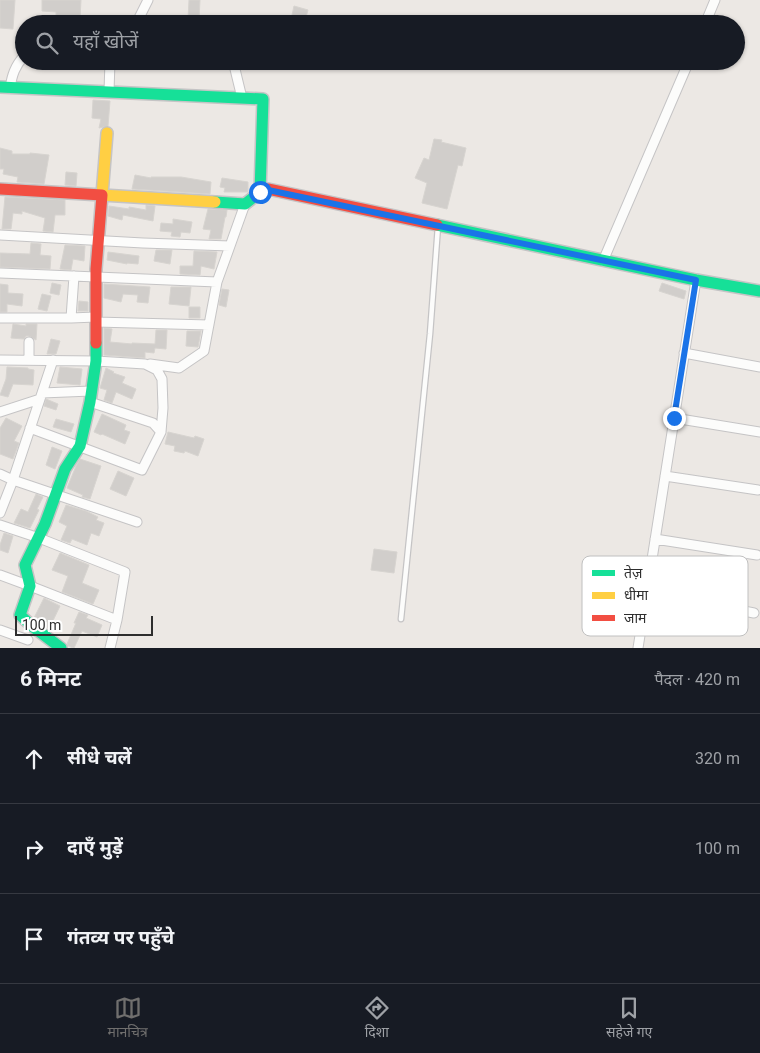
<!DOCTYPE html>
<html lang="hi">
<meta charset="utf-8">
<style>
:root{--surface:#171b24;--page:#20242c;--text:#f1f3f6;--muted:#9ea1a6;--line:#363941;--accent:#706f6e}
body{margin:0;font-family:Roboto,"Noto Sans Devanagari",sans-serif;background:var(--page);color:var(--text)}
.scale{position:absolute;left:15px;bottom:12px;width:138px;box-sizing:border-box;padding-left:5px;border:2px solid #2e2e2e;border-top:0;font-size:14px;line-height:18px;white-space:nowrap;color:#2e2e2e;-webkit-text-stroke:4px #fff;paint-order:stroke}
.stop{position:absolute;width:15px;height:15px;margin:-11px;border:4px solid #1a73e8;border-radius:50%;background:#fff}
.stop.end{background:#1a73e8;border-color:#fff;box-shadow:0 1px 5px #0008}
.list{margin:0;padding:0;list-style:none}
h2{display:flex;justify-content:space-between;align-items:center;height:65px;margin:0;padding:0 20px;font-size:21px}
h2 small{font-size:16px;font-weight:400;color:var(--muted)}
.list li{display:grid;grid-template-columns:32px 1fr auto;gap:15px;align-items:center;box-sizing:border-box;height:90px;padding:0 20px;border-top:1px solid var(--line)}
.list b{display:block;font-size:19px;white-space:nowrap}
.list em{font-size:16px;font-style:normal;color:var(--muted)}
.icon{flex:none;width:28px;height:28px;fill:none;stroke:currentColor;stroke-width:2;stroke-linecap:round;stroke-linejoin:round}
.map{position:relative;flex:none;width:760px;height:648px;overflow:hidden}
.search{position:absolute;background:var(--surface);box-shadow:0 1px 4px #0004;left:15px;right:15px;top:15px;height:55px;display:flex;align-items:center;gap:12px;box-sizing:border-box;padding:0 18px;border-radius:28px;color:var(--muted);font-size:19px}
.sheet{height:335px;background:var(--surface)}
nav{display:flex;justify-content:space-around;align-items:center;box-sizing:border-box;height:70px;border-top:1px solid var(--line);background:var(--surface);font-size:14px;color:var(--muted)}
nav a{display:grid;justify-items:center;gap:2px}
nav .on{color:var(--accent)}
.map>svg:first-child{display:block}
.building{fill:#d1cecb;stroke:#d7d4d0}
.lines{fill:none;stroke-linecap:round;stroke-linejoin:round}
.lane-casing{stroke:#c5c4c5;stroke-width:7}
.street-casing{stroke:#c5c4c5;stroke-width:11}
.fast-casing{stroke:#c5c4c5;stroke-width:14}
.slow-casing{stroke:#c5c4c5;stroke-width:14}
.jam-casing{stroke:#c5c4c5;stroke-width:14}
.lane{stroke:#fcfcfb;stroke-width:4.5}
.street{stroke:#fcfcfb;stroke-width:9}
.fast{stroke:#16e098;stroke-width:11}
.slow{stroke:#ffcf43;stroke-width:11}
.jam{stroke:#f24e42;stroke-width:11}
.route{stroke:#1a73e8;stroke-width:6}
.key{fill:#fff;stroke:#c0c0c0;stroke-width:1}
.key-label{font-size:14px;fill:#2e2e2e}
</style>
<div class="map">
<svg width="760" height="648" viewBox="0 0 760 648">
<rect width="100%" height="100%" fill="#ece8e4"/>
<path class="building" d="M 0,0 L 15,0 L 13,29 L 0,28 Z
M 42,0 L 81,0 L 80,19 L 56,18 L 56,12 L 42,11 Z
M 189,0 L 200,0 L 199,20 L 188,19 Z
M 294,6 L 308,10 L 304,24 L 290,24 Z
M 93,100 L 110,101 L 108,126 L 99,128 L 101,119 L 92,118 Z
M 434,139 L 442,140 L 441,142 L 466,148 L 462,166 L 458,165 L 447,209 L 422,203 L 427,183 L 415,178 L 424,158 L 429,160 Z
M 0,148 L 12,151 L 12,154 L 30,154 L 30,153 L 49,155 L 44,184 L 17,182 L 18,177 L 3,174 L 4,169 L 0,169 Z
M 66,172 L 77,173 L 76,186 L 65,185 Z
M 135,175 L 151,178 L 151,177 L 181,177 L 211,182 L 210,194 L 132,189 Z
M 222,178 L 248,182 L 248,192 L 224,192 L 225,188 L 220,187 Z
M 5,197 L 65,200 L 65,215 L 55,215 L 53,232 L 43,231 L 45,218 L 22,211 L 22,214 L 13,213 L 11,229 L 2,229 Z
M 146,205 L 155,206 L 153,221 L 123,215 L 122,220 L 108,216 L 109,206 L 129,209 L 129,207 L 146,210 Z
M 208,209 L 227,210 L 226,217 L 225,217 L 221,239 L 209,239 L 211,230 L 203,229 Z
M 173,219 L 192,222 L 190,233 L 181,232 L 180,237 L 171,236 L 172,232 L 160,231 L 161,223 L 173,224 Z
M 31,243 L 41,244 L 40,255 L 51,256 L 50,269 L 0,267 L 0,253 L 30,254 Z
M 65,245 L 85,246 L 84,261 L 73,259 L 71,270 L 60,269 Z
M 156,250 L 172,250 L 170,264 L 154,261 Z
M 194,251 L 217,252 L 214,269 L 201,266 L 200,275 L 180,274 L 180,266 L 193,266 Z
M 108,252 L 139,256 L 138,264 L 127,263 L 127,264 L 107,260 Z
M 52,283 L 61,285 L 59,295 L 50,293 Z
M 662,283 L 686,291 L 684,299 L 659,291 Z
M 0,284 L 8,285 L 8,293 L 23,294 L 22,306 L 7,304 L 7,312 L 0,312 Z
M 104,284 L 150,287 L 148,303 L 137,302 L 138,295 L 123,294 L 121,302 L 104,298 Z
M 171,287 L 191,287 L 189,306 L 169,304 Z
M 222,289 L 229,290 L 226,307 L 219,305 Z
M 42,294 L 51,296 L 47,311 L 38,309 Z
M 79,301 L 88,302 L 88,311 L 78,311 Z
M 189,307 L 200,307 L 200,318 L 189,318 Z
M 13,324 L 26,326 L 26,324 L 37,324 L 36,340 L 29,336 L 26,336 L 24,339 L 11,338 Z
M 104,328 L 112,329 L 110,342 L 132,344 L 132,343 L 155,344 L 156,330 L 167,330 L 166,349 L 155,348 L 154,353 L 145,352 L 145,358 L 104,355 Z
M 187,331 L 201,331 L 198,347 L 186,346 Z
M 51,339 L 60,341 L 56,354 L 47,354 Z
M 7,367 L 28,368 L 28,369 L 34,370 L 33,385 L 13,384 L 8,397 L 0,395 L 6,379 Z
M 60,367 L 82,369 L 80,385 L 57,383 Z
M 106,368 L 114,372 L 113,373 L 125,377 L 122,383 L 136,389 L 132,399 L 116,392 L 112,403 L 104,400 L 107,390 L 100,388 Z
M 46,399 L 58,404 L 56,410 L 44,406 Z
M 102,414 L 126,425 L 124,430 L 130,432 L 125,444 L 102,434 L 101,435 L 94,432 Z
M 6,418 L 22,426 L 14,441 L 19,443 L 13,459 L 0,454 L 0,428 Z
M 56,419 L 74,424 L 71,432 L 53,427 Z
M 168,432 L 194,438 L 195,436 L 204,439 L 198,456 L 185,451 L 184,453 L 174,451 L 175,446 L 165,444 Z
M 52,447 L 62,451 L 55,469 L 46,465 Z
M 80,459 L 101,466 L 90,499 L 82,497 L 83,495 L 67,488 L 76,466 Z
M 118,471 L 134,478 L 126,496 L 110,489 Z
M 36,494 L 43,497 L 37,509 L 39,510 L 30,528 L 14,523 L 21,509 L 28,512 Z
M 66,505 L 86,511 L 98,517 L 96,520 L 104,523 L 99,536 L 91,533 L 87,545 L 72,539 L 70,543 L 61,540 L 67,526 L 59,522 Z
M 4,533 L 13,536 L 8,553 L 0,550 L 0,545 Z
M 374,549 L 397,552 L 394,573 L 371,570 Z
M 60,553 L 89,565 L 82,583 L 99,590 L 93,604 L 62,592 L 68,576 L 52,570 Z
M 44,598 L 60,606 L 49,629 L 34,618 Z
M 79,612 L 88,615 L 86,618 L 102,625 L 97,637 L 82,631 L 74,648 L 73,648 L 68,646 L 67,644 L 76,623 L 74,623 Z"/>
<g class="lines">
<g class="lane-casing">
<path id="lane" d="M 401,619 L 430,334 L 438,226"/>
</g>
<g class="street-casing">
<path id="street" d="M 136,24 L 148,0
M 705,24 L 715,0
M 233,61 L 242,98
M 10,88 C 12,75 15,66 24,56
M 109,92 L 110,61
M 0,235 L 143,243 L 230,246 L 245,204
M 603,261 L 689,61
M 0,273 L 217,282
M 74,276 L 71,318 L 96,317
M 0,318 L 71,318
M 96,322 L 209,325
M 684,353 L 760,367
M 0,360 L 96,361 L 145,364 L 157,370 L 162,379 L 163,408 L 161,432
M 29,360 L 29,342
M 150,364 L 179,368 L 204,351 L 217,282 L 230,246
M 42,393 L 91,391
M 0,412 L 40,399
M 674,418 L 760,432
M 30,428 L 142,470 L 161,432 L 153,423 L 90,402
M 0,474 L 13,480 L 53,360
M 665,476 L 758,490
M 0,513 L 13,480 L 137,522
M 0,525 L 39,538 L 125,572 L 117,620 L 110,648
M 655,539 L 757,555
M 0,575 L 30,586 L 117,620
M 647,592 L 754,613
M 0,630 L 28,640
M 638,648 L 696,280"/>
</g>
<g class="fast-casing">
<path id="fast" d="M 0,87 L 263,99 L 260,192 L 245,204 L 215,202
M 437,225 L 696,280 L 760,291
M 61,648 L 32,626 L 20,615 L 30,586 L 25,565 L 45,524 L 65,469 L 80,446 L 90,402 L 96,361 L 96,343"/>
</g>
<g class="slow-casing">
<path id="slow" d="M 107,133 L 102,195 L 215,202"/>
</g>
<g class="jam-casing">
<path id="jam" d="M 0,189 L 102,195 L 96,269 L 96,343
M 260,192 L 268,189 L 437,225"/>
</g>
<use href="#lane" class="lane"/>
<use href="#street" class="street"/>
<use href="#fast" class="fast"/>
<use href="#slow" class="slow"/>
<use href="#jam" class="jam"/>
</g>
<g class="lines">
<path class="route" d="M 260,192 L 268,190 L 696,280 L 674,418"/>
</g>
<rect x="582" y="556" width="166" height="80" rx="8" class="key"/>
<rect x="592" y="570" width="23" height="6" fill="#16e098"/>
<rect x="592" y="592" width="23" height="7" fill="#ffcf43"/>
<rect x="592" y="615" width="23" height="6" fill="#f24e42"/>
<g class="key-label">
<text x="624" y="578">तेज़</text>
<text x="624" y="600">धीमा</text>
<text x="624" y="623">जाम</text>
</g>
</svg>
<div class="scale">100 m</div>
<div class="stop" style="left:260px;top:192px"></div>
<div class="stop end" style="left:674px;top:418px"></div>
<div class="search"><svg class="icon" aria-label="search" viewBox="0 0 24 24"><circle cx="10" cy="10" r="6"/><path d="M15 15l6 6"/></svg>यहाँ खोजें</div>
</div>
<section class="sheet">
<h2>6 मिनट<small>पैदल · 420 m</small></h2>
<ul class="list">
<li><svg class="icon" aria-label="ahead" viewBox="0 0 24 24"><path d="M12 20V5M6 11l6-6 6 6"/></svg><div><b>सीधे चलें</b></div><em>320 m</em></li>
<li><svg class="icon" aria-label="right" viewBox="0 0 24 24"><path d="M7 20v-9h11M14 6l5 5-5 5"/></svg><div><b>दाएँ मुड़ें</b></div><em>100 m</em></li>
<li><svg class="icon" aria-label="arrive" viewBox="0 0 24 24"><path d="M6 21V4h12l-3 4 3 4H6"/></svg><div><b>गंतव्य पर पहुँचे</b></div></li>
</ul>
</section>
<nav>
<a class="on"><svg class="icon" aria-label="map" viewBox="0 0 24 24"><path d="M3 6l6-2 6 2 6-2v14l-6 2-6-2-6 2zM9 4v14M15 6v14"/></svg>मानचित्र</a>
<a><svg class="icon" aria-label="directions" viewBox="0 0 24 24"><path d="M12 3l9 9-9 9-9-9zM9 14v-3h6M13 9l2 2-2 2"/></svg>दिशा</a>
<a><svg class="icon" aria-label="saved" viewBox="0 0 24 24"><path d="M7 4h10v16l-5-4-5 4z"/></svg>सहेजे गए</a>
</nav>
